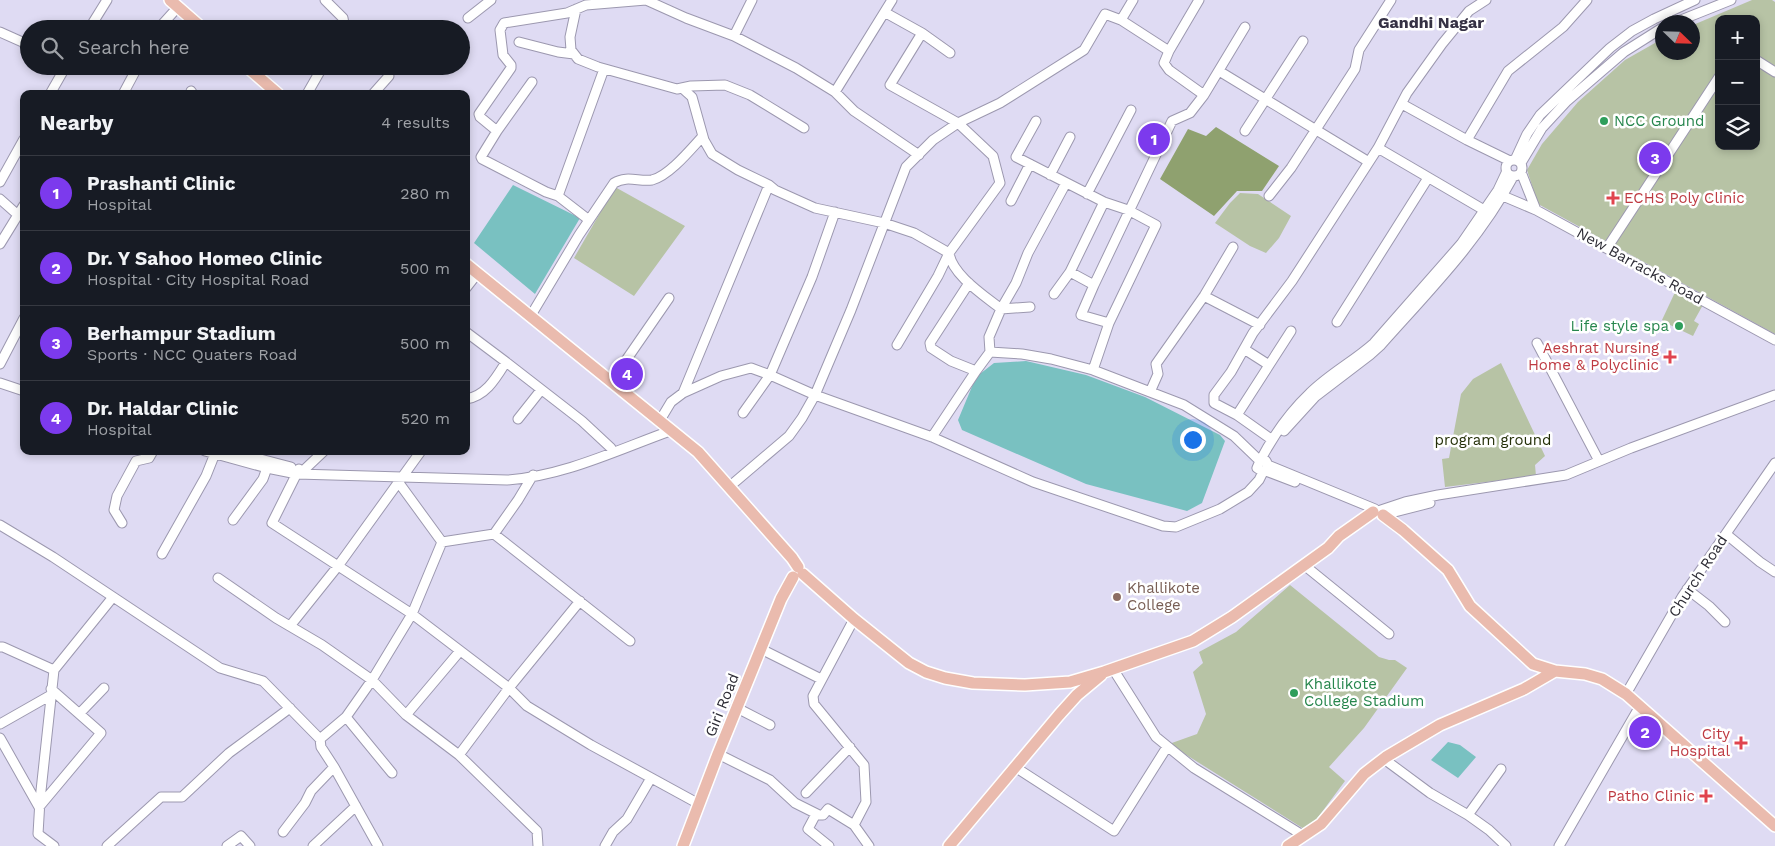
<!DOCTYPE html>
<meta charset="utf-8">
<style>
:root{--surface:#171b24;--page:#242831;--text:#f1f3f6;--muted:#9ea1a6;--line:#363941;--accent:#7c3aed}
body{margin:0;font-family:"Work Sans",sans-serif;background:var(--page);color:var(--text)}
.controls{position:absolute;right:15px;top:15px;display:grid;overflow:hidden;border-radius:10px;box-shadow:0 2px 8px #0003}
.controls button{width:45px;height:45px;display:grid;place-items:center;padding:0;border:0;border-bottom:1px solid var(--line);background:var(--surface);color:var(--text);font:25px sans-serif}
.compass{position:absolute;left:1655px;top:15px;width:45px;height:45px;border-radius:50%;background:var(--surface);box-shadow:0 2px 8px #0003;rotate:113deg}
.you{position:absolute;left:1192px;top:439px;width:18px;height:18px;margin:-12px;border:4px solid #fff;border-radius:50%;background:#1a73e8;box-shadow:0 0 0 8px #1a73e833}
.badge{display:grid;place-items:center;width:32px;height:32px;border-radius:50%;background:var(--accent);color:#fff;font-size:16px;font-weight:700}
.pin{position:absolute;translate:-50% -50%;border:2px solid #fff;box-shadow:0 1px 5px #0006}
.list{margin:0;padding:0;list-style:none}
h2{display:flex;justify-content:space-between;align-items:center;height:65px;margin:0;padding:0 20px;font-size:21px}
h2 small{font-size:16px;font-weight:400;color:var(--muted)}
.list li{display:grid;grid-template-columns:32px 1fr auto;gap:15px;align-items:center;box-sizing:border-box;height:75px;padding:0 20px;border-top:1px solid var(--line)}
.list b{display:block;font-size:19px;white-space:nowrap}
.list p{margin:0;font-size:16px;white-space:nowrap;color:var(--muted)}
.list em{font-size:16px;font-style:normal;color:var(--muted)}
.icon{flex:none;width:28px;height:28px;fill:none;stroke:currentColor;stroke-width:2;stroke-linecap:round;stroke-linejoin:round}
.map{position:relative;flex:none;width:1775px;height:846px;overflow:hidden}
.search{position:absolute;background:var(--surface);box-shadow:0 2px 8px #0003;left:20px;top:20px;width:450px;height:55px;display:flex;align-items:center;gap:12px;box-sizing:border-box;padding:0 18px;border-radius:28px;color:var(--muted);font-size:19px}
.panel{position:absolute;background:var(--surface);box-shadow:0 2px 8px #0003;left:20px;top:90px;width:450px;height:365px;border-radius:10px}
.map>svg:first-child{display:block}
.green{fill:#b7c3a5;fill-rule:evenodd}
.forest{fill:#8fa16f}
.water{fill:#79c1c1}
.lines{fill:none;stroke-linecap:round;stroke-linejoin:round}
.minor-casing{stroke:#9c98af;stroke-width:11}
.major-casing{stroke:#fff;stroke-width:14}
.minor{stroke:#fff;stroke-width:9}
.major{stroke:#eabbae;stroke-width:11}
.leisure-dot{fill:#2e9e5b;stroke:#fff;stroke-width:2}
.health-dot{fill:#e0444e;stroke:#fff;stroke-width:2}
.education-dot{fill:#8d6e63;stroke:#fff;stroke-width:2}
.labels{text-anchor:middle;stroke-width:5;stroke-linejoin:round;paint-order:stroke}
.leisure-label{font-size:15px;fill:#27864d;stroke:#fff;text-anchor:start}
.health-label{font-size:15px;fill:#be3a42;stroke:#fff;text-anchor:end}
.street-label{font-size:15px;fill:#2d2c35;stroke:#fff}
.park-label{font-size:15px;fill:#253009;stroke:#fff}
.education-label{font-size:15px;fill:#785e54;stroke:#fff;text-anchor:start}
.neighbourhood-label{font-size:16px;font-weight:bold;fill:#353144;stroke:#fff}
</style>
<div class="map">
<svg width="1775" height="846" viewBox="0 0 1775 846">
<rect width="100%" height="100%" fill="#dfdbf3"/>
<path class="green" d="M 1752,0 L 1772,0 L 1775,2 L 1775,334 L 1538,204 L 1527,170 L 1542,144 L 1578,102 L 1625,60 L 1662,39 L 1662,52 L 1692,52 L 1693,25 ZM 1719,19 L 1756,19 L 1756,146 L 1719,146 Z
M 615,187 L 685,226 L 634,296 L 574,258 Z
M 1240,193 L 1258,194 L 1291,216 L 1279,238 L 1266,253 L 1250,246 L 1215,223 L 1230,203 Z
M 1677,288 L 1704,303 L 1694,321 L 1699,324 L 1693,336 L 1668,324 L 1662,320 Z
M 1501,363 L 1545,456 L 1535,465 L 1536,476 L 1445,487 L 1442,459 L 1449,458 L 1461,394 L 1473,379 Z
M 1290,585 L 1379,657 L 1389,660 L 1395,660 L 1407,668 L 1364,728 L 1329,767 L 1345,781 L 1316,820 L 1304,829 L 1169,744 L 1197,734 L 1206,714 L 1193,672 L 1203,663 L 1199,652 L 1236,632 Z"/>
<path class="forest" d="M 1216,127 L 1279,166 L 1262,191 L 1237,191 L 1214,216 L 1160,179 L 1188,129 L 1206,136 Z"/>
<path class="water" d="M 513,185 L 580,218 L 535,294 L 474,243 Z
M 1026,361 L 1086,375 L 1145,397 L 1220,435 L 1225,441 L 1202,503 L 1187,511 L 1086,484 L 962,430 L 958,420 L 976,377 L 994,363 Z
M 1448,742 L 1460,745 L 1476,757 L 1458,778 L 1431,760 Z"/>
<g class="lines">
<g class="minor-casing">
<path id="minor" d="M 325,0 L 343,18 L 345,29
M 1199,0 L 1169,51 L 1164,63 L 1169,70 L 1204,95
M 576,9 L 570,37 L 571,50 L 578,59 L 598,67 L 677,89 L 691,86 L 725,85 L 750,95 L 804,128
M 886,13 L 922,33 L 950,53
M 468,18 L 491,0
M 1121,20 L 1133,0
M 1676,22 L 1731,0
M 89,29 L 107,0
M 158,29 L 178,7
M 0,32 L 29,45
M 734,36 L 752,0
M 519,42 L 558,52 L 574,54
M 1756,60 L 1775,72
M 1219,71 L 1369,162
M 532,82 L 497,131 L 481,157 L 482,159 L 546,192 L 558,196 L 589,220
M 682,88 L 692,97 L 704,140 L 712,154 L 738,170 L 769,185 L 775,190 L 815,208 L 884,223 L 914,233 L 949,253 C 952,275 985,296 1001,309 L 1030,307
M 191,91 L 193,94
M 835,92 L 892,0
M 50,94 L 66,66
M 123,94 L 138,66
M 307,94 L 323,66
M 373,94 L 389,76
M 1402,104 L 1467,140 L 1510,161
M 1036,121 L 1016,157 L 1104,202 L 1128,210 L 1156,225 L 1109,323 L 1093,370
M 497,131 L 480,117 L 479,114 L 511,68 L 511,65 L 503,55 L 500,30 L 504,23 L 567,13 L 586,5 L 646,0 L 686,18 L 734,36 L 796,68 L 835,92 L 854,111 L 919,155
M 1245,131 L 1303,41
M 1467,140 L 1508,71 L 1563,27 L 1587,0
M 1378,148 L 1484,210
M1506 168a8 8 0 1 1 16 0a8 8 0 1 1-16 0Z
M 1515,160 L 1527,134 L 1540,115 L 1610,48 L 1632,31 L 1654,19 L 1695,0
M 1521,163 L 1542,128 L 1567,101 L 1624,52 L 1662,28
M 1521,172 L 1536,210
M 1050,175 L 1070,137
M 0,182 L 24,139
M 1087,194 L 1131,110
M 558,196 L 604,69
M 1269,196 L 1291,168 L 1355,69 L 1359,50 L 1391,0
M 1503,196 L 1536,210 L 1775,340
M 0,199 L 18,215
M 1011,201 L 1030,164
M 1104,202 L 1070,272 L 1094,285 L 1081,315 L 1109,323
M 0,244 L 24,205
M 1607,248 L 1719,77
M 969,283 L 930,343 L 931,348 L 951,361 L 976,371
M 1094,285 L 1172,121 L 1190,113 L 1204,95 L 1245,27
M 466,288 L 477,274
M 1054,294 L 1070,272
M 1204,296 L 1260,325
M 530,317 L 579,235 L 614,183 C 627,175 639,182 652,180 C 669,176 691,149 703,136
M 1337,322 L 1428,178
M 466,332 L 506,362
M 1537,343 L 1599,461
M 897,345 L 938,276 L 949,253 L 1000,183 L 993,156 L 958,123 L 890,85 L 922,33
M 1244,349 L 1269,365
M 990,352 L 989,337 L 1001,309 L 1016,283 L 1028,253 L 1066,183
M 0,364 L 24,318
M 611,382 L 669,298
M 0,383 L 24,391
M 1150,392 L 1158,374 L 1156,364 L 1204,296 L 1233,247
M 683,393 L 769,185
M 466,399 C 486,396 496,378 506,362 L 582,421 L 611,448
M 743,413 L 770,375 L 812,277 L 835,212
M 1237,415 L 1291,331
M 518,419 L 541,390
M 659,422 L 671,402 L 683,393 L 721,376 L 751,368 L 770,375 L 815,395 L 932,437 L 1033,482 L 1163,526 L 1176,527 L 1220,509 L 1248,492 L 1259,480 L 1263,472
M 1284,431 L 1315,397 L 1370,355 L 1380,346 C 1428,292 1479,241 1513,177
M 932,437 L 976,371 L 990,352 L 1022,354 L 1051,359 L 1093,370 L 1184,405 L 1234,436 L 1260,461 C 1273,436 1290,412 1310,393 C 1329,374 1354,361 1374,343 L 1461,244 L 1498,190 L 1506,173
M 1271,439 L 1237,415 L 1214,403 L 1214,395 L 1231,372 L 1253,333 L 1292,281 L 1378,148 L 1407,93 L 1442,44 L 1469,11 L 1486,0
M 205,451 L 267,468 L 297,474 L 507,480 C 564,476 617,450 670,431
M 229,451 L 291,467
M 1268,465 L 1266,471 L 1263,472 L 1257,468 L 1260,461 L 1266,461 L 1268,465 L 1375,509
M 299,469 L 272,523 L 412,614 L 509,688 L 527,706 L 591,745 L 699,804
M 305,469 L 324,451
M 1266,471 L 1295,482
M 399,483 L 442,542
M 729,487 L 789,436 L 802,418 L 815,395 L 851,310 L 906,167 L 933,140 L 958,123 L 1000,103 L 1084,50 L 1105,14 L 1121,20 L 1169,51
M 1381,510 L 1405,502 L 1438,495 L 1566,475 L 1631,448 L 1775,395
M 1383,515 L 1430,503
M 233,520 L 263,479 L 268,465
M 122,523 L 114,510 L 117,496 L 136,461 L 149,458 L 153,451
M 0,525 L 53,557 L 220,668 L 263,681 L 320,739 L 321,747 L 334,767 L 378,846
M 494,534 L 630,641
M 1726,534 L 1760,562 L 1775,572
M 442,542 L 494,534 L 518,500 L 533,475
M 162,554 L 206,476 L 216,451
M 1304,565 L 1389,634
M 218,578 L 276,618 L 322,645 L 372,680 L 406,715 L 459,755 L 537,831 L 538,846
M 1687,589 L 1709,606 L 1725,622
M 290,626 L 338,566 L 421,451
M 0,647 L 3,647 L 54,670
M 761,649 L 821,679
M 1113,669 L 1156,737 L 1194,768 L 1304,836
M 1626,694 L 1682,597 L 1775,463
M 737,708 L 770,725
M 80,713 L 104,688
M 406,715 L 460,651
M 346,717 L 392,773
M 0,724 L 51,695
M 0,738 L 39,807 L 101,733 L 51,689
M 320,739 L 346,717 L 372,680 L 412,614 L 442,542
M 718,754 L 770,780 L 795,803 L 819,815 L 823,815 L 828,809 L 854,825 L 869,846
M 459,755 L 509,688 L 580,601
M 1384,759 L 1430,793 L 1468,815 L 1489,830 L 1506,846
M 1015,767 L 1114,831 L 1167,747
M 806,793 L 850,747
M 816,814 L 808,829 L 829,846
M 1468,815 L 1501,769
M 854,825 L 866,802 L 864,765 L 814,704 L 813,696 L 854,619
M 283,832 L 305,803 L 311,791 L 334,767
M 54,846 L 38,834 L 40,800 L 54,670 L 113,597
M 107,846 L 161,797 L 182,797 L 229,753 L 290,708
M 227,846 L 241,836 L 250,846
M 313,846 L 356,806
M 605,846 L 613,832 L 627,819 L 651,778
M 1559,846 L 1640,706"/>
</g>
<g class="major-casing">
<path id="major" d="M 170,0 L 203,29
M 246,66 L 278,94
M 466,264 L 698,452 L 792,558 L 798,567
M 1383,515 L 1403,530 L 1448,570 L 1470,606 L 1533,664 L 1555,671 L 1585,674 L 1602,679 L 1626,694 L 1775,826
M 803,574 L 854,619 L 909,663 L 926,672 L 945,678 L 973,683 L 1025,685 L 1070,682 L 1104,672 L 1193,641 L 1232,617 L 1328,548 L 1339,536 L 1373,512
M 683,846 L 718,754 L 781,599 L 793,577
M 949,846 L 1059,715 L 1077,695 L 1101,675
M 1288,846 L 1321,824 L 1364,774 L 1386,757 L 1440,725 L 1524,689 L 1555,671"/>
</g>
<use href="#minor" class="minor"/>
<use href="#major" class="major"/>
</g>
<g class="leisure-dot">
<circle cx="1604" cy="121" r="5"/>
<circle cx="1679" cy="326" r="5"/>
<circle cx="1294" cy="693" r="5"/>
</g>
<g class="health-dot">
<path d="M1610.5 190.5h5v5h5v5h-5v5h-5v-5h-5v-5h5z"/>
<path d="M1667.5 349.5h5v5h5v5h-5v5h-5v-5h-5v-5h5z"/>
<path d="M1738.5 735.5h5v5h5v5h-5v5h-5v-5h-5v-5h5z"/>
<path d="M1703.5 788.5h5v5h5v5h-5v5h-5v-5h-5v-5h5z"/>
</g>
<circle class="education-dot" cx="1117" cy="597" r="5"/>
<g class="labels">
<g class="leisure-label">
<text x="1614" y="126">NCC Ground</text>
<text x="1669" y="331" text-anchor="end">Life style spa</text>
<text x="1304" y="689">Khallikote<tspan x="1304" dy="17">College Stadium</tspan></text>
</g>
<g class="health-label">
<text x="1624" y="203" text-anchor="start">ECHS Poly Clinic</text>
<text x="1659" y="353">Aeshrat Nursing<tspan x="1659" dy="17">Home &amp; Polyclinic</tspan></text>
<text x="1730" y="739">City<tspan x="1730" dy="17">Hospital</tspan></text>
<text x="1695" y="801">Patho Clinic</text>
</g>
<g class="street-label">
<text transform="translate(1640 266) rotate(29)" y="5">New Barracks Road</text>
<text transform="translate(1698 576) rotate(-57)" y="5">Church Road</text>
<text transform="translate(722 705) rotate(-68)" y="5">Giri Road</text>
</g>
<g class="park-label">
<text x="1493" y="445">program ground</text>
</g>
<g class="education-label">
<text x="1127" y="593">Khallikote<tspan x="1127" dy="17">College</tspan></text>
</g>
<g class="neighbourhood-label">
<text x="1431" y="28">Gandhi Nagar</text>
</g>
</g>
</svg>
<div class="controls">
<button>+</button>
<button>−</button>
<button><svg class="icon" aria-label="layers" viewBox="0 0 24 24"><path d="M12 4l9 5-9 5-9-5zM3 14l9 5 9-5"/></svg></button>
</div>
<svg class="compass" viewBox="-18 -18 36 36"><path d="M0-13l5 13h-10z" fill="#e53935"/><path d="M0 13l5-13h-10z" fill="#9ea1a6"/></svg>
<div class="you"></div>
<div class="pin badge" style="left:1154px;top:139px">1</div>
<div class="pin badge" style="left:1645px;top:732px">2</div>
<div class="pin badge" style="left:1655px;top:158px">3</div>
<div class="pin badge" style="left:627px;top:374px">4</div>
<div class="search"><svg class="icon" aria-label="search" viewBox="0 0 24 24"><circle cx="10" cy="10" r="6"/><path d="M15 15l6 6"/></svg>Search here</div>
<section class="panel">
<h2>Nearby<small>4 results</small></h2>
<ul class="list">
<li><span class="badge">1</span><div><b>Prashanti Clinic</b><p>Hospital</p></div><em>280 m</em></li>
<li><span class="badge">2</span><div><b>Dr. Y Sahoo Homeo Clinic</b><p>Hospital · City Hospital Road</p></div><em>500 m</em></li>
<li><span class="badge">3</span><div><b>Berhampur Stadium</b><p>Sports · NCC Quaters Road</p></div><em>500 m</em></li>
<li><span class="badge">4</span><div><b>Dr. Haldar Clinic</b><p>Hospital</p></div><em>520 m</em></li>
</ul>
</section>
</div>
